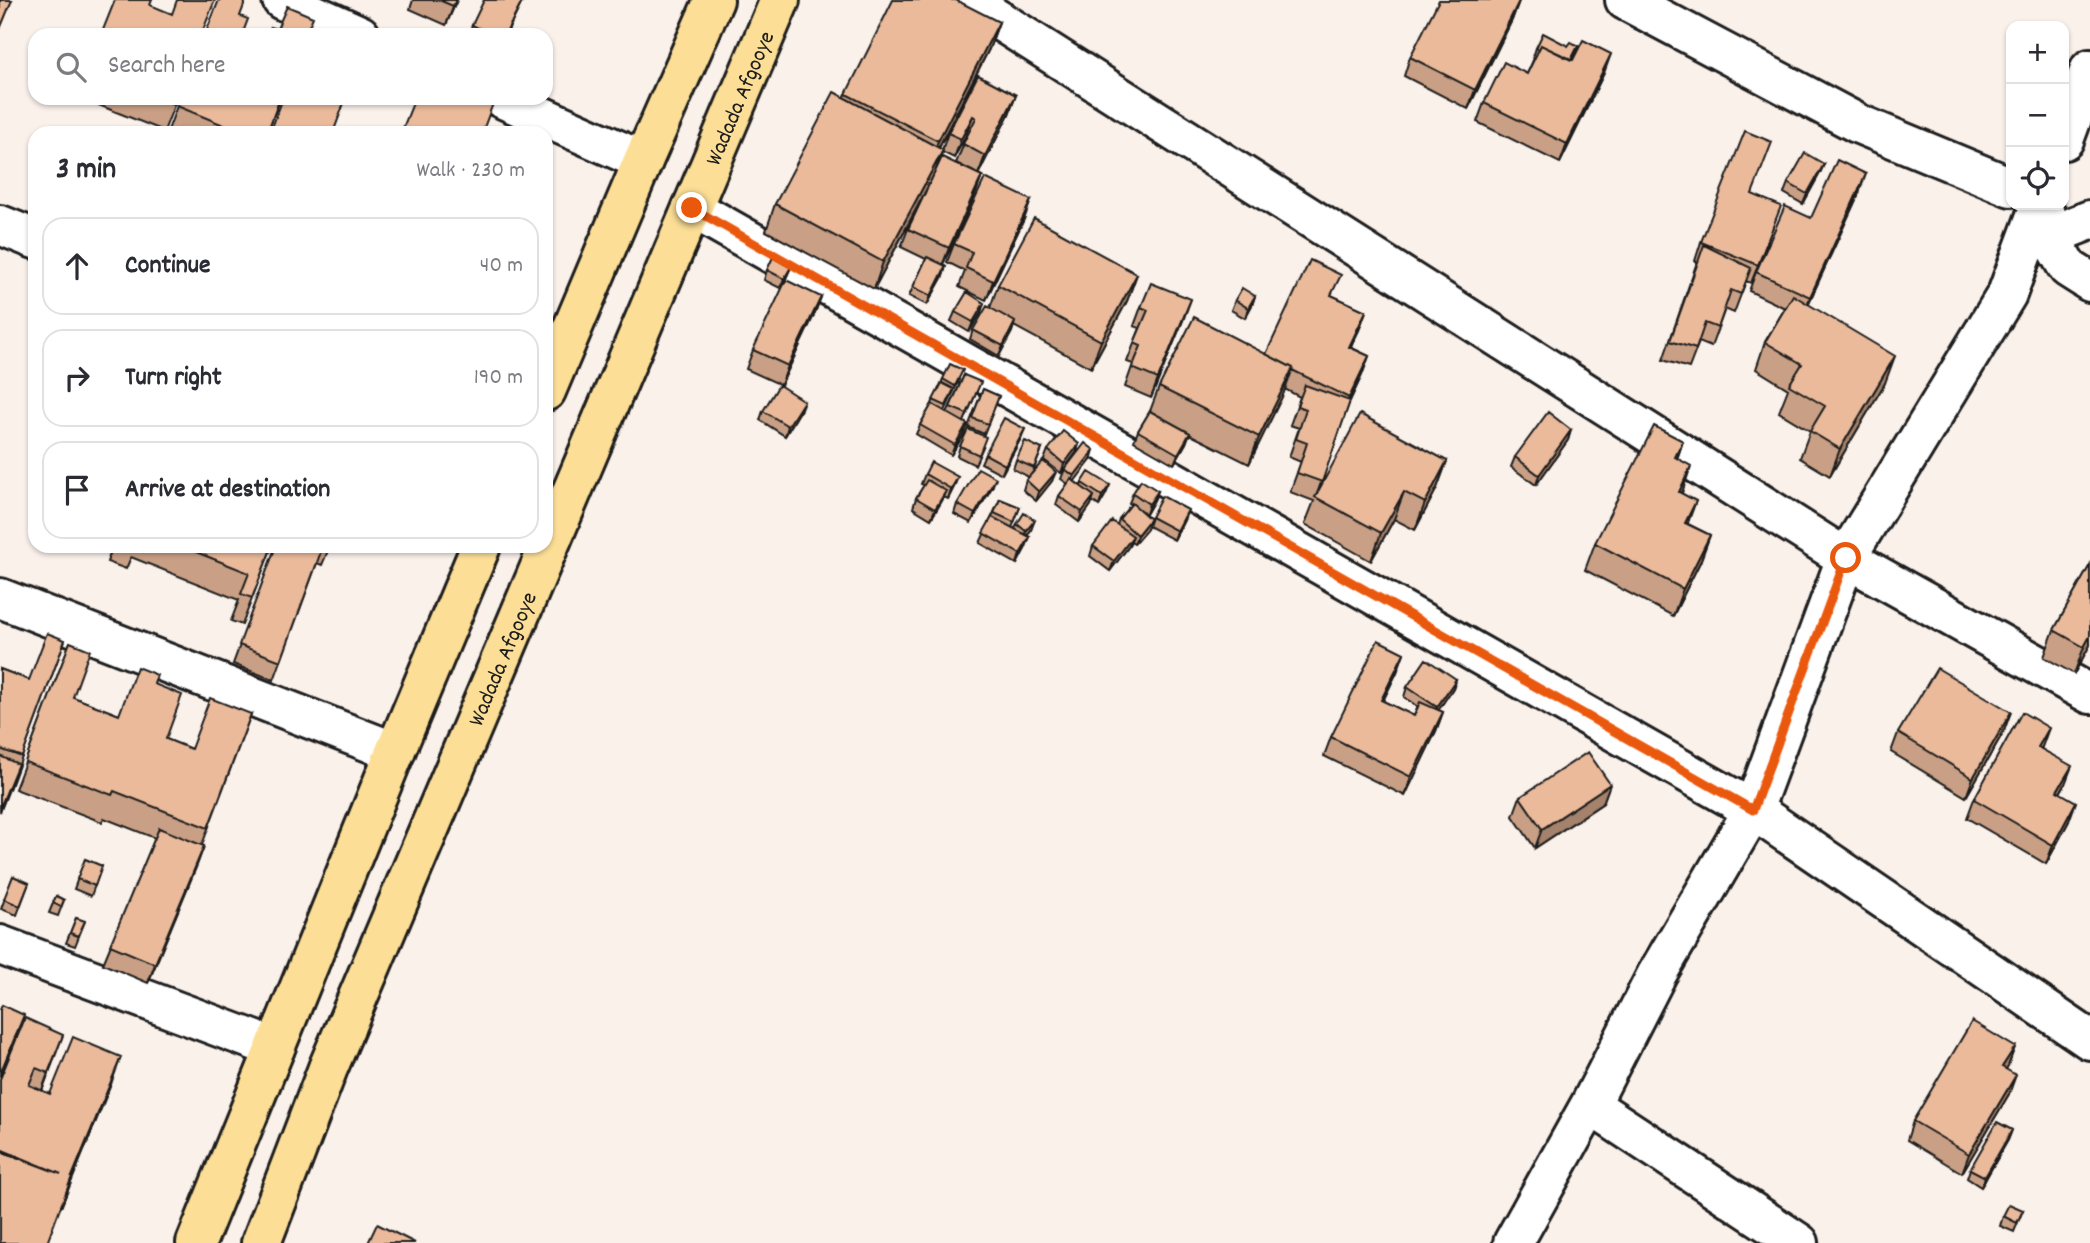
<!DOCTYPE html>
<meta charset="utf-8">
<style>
:root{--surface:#fff;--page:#f2f2f3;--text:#2b2b33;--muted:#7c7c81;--line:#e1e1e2}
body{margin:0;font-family:Dekko,sans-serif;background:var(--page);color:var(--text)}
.controls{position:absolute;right:21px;top:21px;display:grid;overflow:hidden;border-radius:14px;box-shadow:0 2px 5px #0004}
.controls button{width:63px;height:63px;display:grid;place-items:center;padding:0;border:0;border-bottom:2px solid var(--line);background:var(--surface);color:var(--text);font:35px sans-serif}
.stop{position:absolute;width:21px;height:21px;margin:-16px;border:5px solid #ea580c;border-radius:50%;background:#fff}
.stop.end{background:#ea580c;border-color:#fff;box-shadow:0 2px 7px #0008}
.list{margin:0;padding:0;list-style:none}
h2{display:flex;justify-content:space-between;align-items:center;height:91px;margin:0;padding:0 28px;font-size:30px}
h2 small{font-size:23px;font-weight:400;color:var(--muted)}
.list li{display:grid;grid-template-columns:46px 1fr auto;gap:21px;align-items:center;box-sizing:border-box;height:98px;margin:0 14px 14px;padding:0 14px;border:2px solid var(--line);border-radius:21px}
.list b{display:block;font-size:26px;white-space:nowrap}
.list em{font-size:23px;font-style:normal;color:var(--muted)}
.icon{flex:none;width:38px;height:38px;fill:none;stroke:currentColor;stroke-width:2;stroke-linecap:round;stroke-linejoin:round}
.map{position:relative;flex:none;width:2090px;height:1243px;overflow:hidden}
.search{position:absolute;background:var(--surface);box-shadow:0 2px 5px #0004;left:28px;top:28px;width:525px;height:77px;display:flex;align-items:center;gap:18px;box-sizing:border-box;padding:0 24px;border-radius:21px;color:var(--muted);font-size:26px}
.panel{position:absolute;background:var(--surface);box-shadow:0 2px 5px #0004;left:28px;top:126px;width:525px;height:427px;border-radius:21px}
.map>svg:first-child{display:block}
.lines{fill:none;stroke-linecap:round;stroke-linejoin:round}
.minor-casing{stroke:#1c1c1c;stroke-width:44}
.trunk-casing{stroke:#1c1c1c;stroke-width:44}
.minor{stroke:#fff;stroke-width:38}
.trunk{stroke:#fcde96;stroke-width:38}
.wall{fill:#c9a085;stroke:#1c1c1c;stroke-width:2;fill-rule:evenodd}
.shaded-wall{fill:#a4826c;stroke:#1c1c1c;stroke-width:2}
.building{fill:#eaba9b;stroke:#1c1c1c;stroke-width:2}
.route{stroke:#ea580c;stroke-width:9}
.labels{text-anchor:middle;stroke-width:7;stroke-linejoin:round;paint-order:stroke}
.street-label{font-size:23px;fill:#1c1c1c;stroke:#fff}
</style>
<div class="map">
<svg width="2090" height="1243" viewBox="0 0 2090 1243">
<rect width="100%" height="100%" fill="#fbf1eb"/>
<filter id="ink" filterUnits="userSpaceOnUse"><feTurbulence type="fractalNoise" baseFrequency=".0143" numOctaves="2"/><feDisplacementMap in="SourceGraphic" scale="14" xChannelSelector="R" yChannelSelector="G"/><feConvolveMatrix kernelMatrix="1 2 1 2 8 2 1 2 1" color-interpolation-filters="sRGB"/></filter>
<g filter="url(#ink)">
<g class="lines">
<g class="minor-casing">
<path id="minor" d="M 282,0 L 360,35
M 967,0 L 1846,558 L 2090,694
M 1625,0 L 1859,124 L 2011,187
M 501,98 L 643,161
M 2064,140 L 2090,69
M 2043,205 L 2049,236 L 2068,268 L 2090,282
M 692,208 L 1753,810 L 2090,1040
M 0,225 L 35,239
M 2049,236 L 2090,220
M 0,598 L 395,752
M 0,945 L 275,1048
M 1590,1105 L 1799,1243
M 1513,1243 L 1590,1105 L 1657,974 L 1753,810 L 1846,558 L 2007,294 L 2040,205"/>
</g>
<g class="trunk-casing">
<g id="trunk">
<path d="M 546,391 L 643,161 L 714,0"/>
<path d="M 196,1243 L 395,752 L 481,546"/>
<path id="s1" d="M 261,1243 L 328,1068 L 780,0"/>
</g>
</g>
<use href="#minor" class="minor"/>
<use href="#trunk" class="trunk"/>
</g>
<path class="wall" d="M 413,0 L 457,0 L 446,25 L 410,9 Z
M 523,0 L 506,35 L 469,34 L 472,25 Z
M 1519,1 L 1512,20 L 1468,109 L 1404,76 L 1410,57 Z
M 999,22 L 989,49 L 939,148 L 942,150 L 948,133 L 978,75 L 1016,95 L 1009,114 L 978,174 L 982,176 L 975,195 L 943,264 L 946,266 L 943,276 L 927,305 L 909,296 L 926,259 L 901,247 L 908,229 L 930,184 L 874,289 L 766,231 L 775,204 L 844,98 L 846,94 ZM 966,135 L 967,136 L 956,163 L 972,171 L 934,174 L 942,152 L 954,158 Z
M 1536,48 L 1574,56 L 1572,60 L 1604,73 L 1560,163 L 1477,122 L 1484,103 L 1527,74 L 1534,58 L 1533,57 Z
M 81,98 L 177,98 L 164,131 Z
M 180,98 L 281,98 L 267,133 L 167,133 Z
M 1824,164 L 1820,173 L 1803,204 L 1784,193 L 1788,183 Z
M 1859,193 L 1808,304 L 1885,383 L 1830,476 L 1800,458 L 1810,431 L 1779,412 L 1788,389 L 1756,369 L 1765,342 L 1785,308 L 1749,291 L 1756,272 L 1811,218 Z
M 1752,194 L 1774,224 L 1751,283 L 1746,281 L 1734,313 L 1725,309 L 1711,347 L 1699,342 L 1689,368 L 1663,360 L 1697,262 L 1695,261 L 1701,242 Z
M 1031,200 L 1024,219 L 986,300 L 959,287 L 965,271 L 947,262 L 954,244 Z
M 791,267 L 787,276 L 780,288 L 764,280 L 767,270 Z
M 1137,274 L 1127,301 L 1091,368 L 1014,326 L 999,356 L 970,339 L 973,330 L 990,308 L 998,285 Z
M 1255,296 L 1252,305 L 1245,318 L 1231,310 L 1235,300 Z
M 1333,296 L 1366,311 L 1359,330 L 1350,347 L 1369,356 L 1362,375 L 1350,401 L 1318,491 L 1447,461 L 1437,488 L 1415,530 L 1394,519 L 1371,561 L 1305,524 L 1314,501 L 1290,492 L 1301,462 L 1289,457 L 1299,428 L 1290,425 L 1300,397 L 1285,389 L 1249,464 L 1189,434 L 1186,443 L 1174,464 L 1134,441 L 1138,431 L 1150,411 L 1159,387 L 1266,354 Z
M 821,297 L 814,315 L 781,385 L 746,369 L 753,350 Z
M 1141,307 L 1184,318 L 1151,398 L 1125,387 L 1133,364 L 1127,362 L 1140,328 L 1134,326 Z
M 955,312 L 981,313 L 969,332 L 951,321 Z
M 964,375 L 977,391 L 964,422 L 967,424 L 964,434 L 951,455 L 916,434 L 920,425 L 932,404 L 943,379 L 959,380 L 945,411 L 947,413 Z
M 983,389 L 999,396 L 984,434 L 968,427 Z
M 763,411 L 800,411 L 785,436 L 760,420 Z
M 1571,430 L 1568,440 L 1536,485 L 1511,467 L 1515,457 Z
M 1021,438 L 1002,474 L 981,463 L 985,454 Z
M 1683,441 L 1677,459 L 1682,493 L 1688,524 L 1710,535 L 1700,562 L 1673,616 L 1585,570 L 1595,543 Z
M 1079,444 L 1076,453 L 1061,473 L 1044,460 L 1048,450 Z
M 960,446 L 983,447 L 975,465 L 957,456 Z
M 1042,449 L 1032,474 L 1052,481 L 1036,501 L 1023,490 L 1026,480 L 1029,477 L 1013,469 L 1016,460 Z
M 1091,460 L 1074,481 L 1081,486 L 1082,483 L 1106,494 L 1099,506 L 1092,501 L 1091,505 L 1079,522 L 1056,505 L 1059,496 L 1068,484 L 1061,479 L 1065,469 Z
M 925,474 L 954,487 L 948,499 L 944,497 L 931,519 L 913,508 L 916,498 L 924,485 L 921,484 Z
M 992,487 L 971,523 L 954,514 L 957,504 Z
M 1158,491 L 1154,500 L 1146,514 L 1137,508 L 1150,519 L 1147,529 L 1134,544 L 1131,542 L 1129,546 L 1110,571 L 1090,556 L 1093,546 L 1117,525 L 1119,519 L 1132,504 L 1129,503 L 1133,493 Z
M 1000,499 L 1020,507 L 1012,528 L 1015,529 L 1017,524 L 1031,530 L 1027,536 L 1026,547 L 1017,564 L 980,543 Z
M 1151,517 L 1184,520 L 1174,540 L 1148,526 Z
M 113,546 L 272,546 L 242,625 L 231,621 L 239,600 L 131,557 L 126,569 L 107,562 Z
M 276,546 L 330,546 L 322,565 L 317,563 L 274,680 L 233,664 Z
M 2090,565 L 2090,645 L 2074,674 L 2044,657 L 2054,630 Z
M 65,640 L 12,784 L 11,784 L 0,812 L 0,669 L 29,680 Z
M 70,642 L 73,697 L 119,715 L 154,684 L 166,739 L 191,749 L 251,714 L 202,845 L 204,846 L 197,865 L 148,983 L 103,964 L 155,838 L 104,818 L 102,822 L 15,789 Z
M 1404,653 L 1397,672 L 1383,701 L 1414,716 L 1418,707 L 1404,697 L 1407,687 L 1456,679 L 1453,688 L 1438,710 L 1443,712 L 1436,731 L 1405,796 L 1324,756 L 1331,737 Z
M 2004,731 L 1966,797 L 1891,752 L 1898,733 Z
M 2041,748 L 2065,784 L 2060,793 L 2069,821 L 2046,864 L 1967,818 L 1974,799 Z
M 1610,784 L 1603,803 L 1535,848 L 1513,816 L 1520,797 Z
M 85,859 L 102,866 L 91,896 L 74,889 Z
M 13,876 L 29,883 L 17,915 L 1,909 Z
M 56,896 L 64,900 L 58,916 L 49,913 Z
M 76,918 L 85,921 L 75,946 L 66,943 Z
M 2015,1047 L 2006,1069 L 2009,1094 L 1962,1173 L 1907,1140 L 1913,1121 Z
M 53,1062 L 42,1091 L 50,1094 L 111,1084 L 61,1207 L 0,1243 L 0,1079 Z
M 2012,1130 L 2008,1140 L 1981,1187 L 1967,1178 L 1970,1169 Z
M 2023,1210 L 2014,1232 L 2000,1226 L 2003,1216 Z"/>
<path class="shaded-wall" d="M 456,0 L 457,0 L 446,25 Z
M 1519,1 L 1512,20 L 1468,109 L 1475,90 Z
M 999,22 L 989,49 L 928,168 L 938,141 Z
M 1611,54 L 1604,73 L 1560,163 L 1567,144 Z
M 1016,95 L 1009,114 L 978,175 L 985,156 Z
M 973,116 L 966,135 L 954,158 L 961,139 Z
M 943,150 L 933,177 L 874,289 L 883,262 Z
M 1824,164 L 1820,173 L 1803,204 L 1807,194 Z
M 1866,174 L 1859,193 L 1803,316 L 1810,297 Z
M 982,176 L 975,195 L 942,266 L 949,248 Z
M 1031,200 L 1024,219 L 986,300 L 993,281 Z
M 946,266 L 943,276 L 927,305 L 931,296 Z
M 791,267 L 787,276 L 780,288 L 784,279 Z
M 1137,274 L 1127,301 L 1091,368 L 1101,341 Z
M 1255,296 L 1252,305 L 1245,318 L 1248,308 Z
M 821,297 L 814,315 L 781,385 L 788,366 Z
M 1191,299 L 1184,318 L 1151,398 L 1158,379 Z
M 984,303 L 981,313 L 969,332 L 973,322 Z
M 1366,311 L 1359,330 L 1342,366 L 1349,347 Z
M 1015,322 L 1012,332 L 999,356 L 1003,346 Z
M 1369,356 L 1362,375 L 1342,417 L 1349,398 Z
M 1895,356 L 1885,383 L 1830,476 L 1840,449 Z
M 1293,368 L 1283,395 L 1249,464 L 1259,437 Z
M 804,401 L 800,411 L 785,436 L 788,426 Z
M 967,424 L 964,434 L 951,455 L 955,445 Z
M 1025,429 L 1021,438 L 1002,474 L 1005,465 Z
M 1571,430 L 1568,440 L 1536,485 L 1539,475 Z
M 1190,433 L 1186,443 L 1174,464 L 1178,454 Z
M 1683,441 L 1674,468 L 1675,457 Z
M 1079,444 L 1076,453 L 1061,473 L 1064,464 Z
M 1094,450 L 1091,460 L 1071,486 L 1074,476 Z
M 1447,461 L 1437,488 L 1415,530 L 1425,503 Z
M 1691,466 L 1682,493 L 1679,492 Z
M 1056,472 L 1052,481 L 1036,501 L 1039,492 Z
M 958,477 L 954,487 L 948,499 L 951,489 Z
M 996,478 L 992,487 L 971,523 L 975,514 Z
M 1110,485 L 1106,494 L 1099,506 L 1102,496 Z
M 946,491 L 942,501 L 931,519 L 935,509 Z
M 1158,491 L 1154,500 L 1146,514 L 1149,504 Z
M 1404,492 L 1394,519 L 1371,561 L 1381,533 Z
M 1094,496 L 1091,505 L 1079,522 L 1082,512 Z
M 1696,501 L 1686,528 L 1685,523 Z
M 1188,510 L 1184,520 L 1174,540 L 1177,531 Z
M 1150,519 L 1147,529 L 1134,544 L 1137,535 Z
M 1035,520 L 1031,530 L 1023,541 L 1026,531 Z
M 1710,535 L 1700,562 L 1673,616 L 1683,589 Z
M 1133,536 L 1129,546 L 1110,571 L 1114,561 Z
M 1030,537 L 1026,547 L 1017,564 L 1020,554 Z
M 2090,636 L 2090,645 L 2074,674 L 2084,647 Z
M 1404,653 L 1397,672 L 1374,718 L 1381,700 Z
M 1456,679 L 1453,688 L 1434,717 L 1437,707 Z
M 1443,712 L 1436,731 L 1405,796 L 1411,777 Z
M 2011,712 L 2004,731 L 1966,797 L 1973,778 Z
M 2049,728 L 2042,747 L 2031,766 L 2038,747 Z
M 18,764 L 8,791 L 0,812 L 0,808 Z
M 2072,766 L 2065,784 L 2050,810 L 2057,791 Z
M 1610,784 L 1603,803 L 1535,848 L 1542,829 Z
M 2076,802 L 2069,821 L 2046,864 L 2053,845 Z
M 204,846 L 197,865 L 148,983 L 155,964 Z
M 24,1015 L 14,1042 L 0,1077 L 0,1074 Z
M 63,1035 L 53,1062 L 38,1101 L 48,1073 Z
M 2015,1047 L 2008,1066 L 1995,1086 L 2002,1067 Z
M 121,1057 L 111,1084 L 61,1207 L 71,1179 Z
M 2016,1075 L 2009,1094 L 1962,1173 L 1969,1154 Z
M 2012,1130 L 2008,1140 L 1981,1187 L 1985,1177 Z"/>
<path class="building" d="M 0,0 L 12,0 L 0,29 Z
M 115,0 L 152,0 L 150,5 L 172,14 L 177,0 L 215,0 L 201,35 L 101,35 Z
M 219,0 L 246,0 L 240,16 L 248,19 L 242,35 L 205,35 Z
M 439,0 L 456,0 L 453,6 Z
M 484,0 L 523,0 L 505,35 L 493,35 L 472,25 Z
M 893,0 L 956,0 L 999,22 L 938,141 L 846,94 Z
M 1439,0 L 1517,0 L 1519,1 L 1475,90 L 1410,57 Z
M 287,6 L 313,17 L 305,35 L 267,35 L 271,27 L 277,29 Z
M 309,27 L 332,35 L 306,35 Z
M 1543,33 L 1568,46 L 1571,42 L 1578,46 L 1571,60 L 1541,45 L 1539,49 L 1536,48 Z
M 1583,40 L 1611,54 L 1567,144 L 1484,103 L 1504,62 L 1527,74 L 1541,45 L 1573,60 Z
M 978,75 L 1016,95 L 985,156 L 963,144 L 976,118 L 973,116 L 961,139 L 948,133 Z
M 834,92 L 943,150 L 883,262 L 775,204 Z
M 159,98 L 176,98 L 174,104 Z
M 180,98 L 280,98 L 267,133 L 243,133 L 177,106 Z
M 283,98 L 332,98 L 344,103 L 333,133 L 270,133 Z
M 415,98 L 495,98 L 482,133 L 401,133 Z
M 1745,131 L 1772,142 L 1752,194 L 1781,206 L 1758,265 L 1701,242 Z
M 1805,153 L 1824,164 L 1807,194 L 1788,183 Z
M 942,157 L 982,176 L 949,248 L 908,229 Z
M 1837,160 L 1866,174 L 1810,297 L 1756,272 L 1785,206 L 1811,218 Z
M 985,178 L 1031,200 L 993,281 L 966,268 L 972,252 L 954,244 Z
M 1034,218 L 1137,274 L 1101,341 L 998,285 Z
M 1704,245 L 1751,268 L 1741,294 L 1731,290 L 1718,328 L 1705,323 L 1696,349 L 1670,341 Z
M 773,257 L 791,267 L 784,279 L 767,270 Z
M 927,257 L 946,266 L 931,296 L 913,287 Z
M 1310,260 L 1341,275 L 1331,295 L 1366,311 L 1349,347 L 1369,356 L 1349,398 L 1292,370 L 1293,368 L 1266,354 Z
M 786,280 L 821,297 L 788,366 L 753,350 Z
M 1151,283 L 1191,299 L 1158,379 L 1132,368 L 1141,346 L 1134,343 L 1148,310 L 1141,307 Z
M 1242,288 L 1255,296 L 1248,308 L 1235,300 Z
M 967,292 L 984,303 L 973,322 L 955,312 Z
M 1793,295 L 1895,356 L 1840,449 L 1810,431 L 1825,406 L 1789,385 L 1802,364 L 1765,342 Z
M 987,306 L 1015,322 L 1003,346 L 973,330 Z
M 1194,317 L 1293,368 L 1259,437 L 1159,387 Z
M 950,364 L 963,370 L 955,386 L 943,379 Z
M 964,375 L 981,382 L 967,414 L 950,407 Z
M 942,383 L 954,389 L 946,406 L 933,400 Z
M 779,385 L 804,401 L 788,426 L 763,411 Z
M 1305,385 L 1350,401 L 1322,482 L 1297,473 L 1307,443 L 1296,439 L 1306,409 L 1297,406 Z
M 983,389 L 999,396 L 988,424 L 972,418 Z
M 932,404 L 967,424 L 955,445 L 920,425 Z
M 1150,411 L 1190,433 L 1178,454 L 1138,431 Z
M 1548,412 L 1571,430 L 1539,475 L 1515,457 Z
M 1360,414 L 1447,461 L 1425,503 L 1404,492 L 1381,533 L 1315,497 Z
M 1004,418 L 1025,429 L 1005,465 L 985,454 Z
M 1654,426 L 1683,441 L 1675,457 L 1691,466 L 1679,492 L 1696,501 L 1685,523 L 1710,535 L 1683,589 L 1595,543 Z
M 968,429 L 986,437 L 979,455 L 960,446 Z
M 1063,431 L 1079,444 L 1064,464 L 1048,450 Z
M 1025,441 L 1042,449 L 1034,468 L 1016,460 Z
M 1085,443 L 1094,450 L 1074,476 L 1065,469 Z
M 1043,461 L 1056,472 L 1039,492 L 1026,480 Z
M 931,462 L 958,477 L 951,489 L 925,474 Z
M 978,468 L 996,478 L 975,514 L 957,504 Z
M 1089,472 L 1110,485 L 1102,496 L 1082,483 Z
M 1071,479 L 1094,496 L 1082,512 L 1059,496 Z
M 927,480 L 946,491 L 935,509 L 916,498 Z
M 1141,480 L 1158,491 L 1149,504 L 1133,493 Z
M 1162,496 L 1188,510 L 1177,531 L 1151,517 Z
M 1000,499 L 1020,507 L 1014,522 L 994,513 Z
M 1132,503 L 1150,519 L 1137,535 L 1119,519 Z
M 1024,513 L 1035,520 L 1026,531 L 1017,524 Z
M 992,517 L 1030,537 L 1020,554 L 983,533 Z
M 1112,521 L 1133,536 L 1114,561 L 1093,546 Z
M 181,546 L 272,546 L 252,598 L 241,594 L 249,573 Z
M 276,546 L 323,546 L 281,661 L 239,645 Z
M 2090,565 L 2090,636 L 2084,647 L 2054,630 Z
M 47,633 L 65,640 L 22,757 L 0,749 L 0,669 L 29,680 Z
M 1378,640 L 1404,653 L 1381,700 L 1414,716 L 1420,702 L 1443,712 L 1411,777 L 1331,737 Z
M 70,642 L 90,650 L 73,697 L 119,715 L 137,667 L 157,675 L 154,684 L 182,695 L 166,739 L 191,749 L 210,698 L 251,714 L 208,828 L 114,791 L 112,795 L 25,762 Z
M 1426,659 L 1456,679 L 1437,707 L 1407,687 Z
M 1937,668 L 2011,712 L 1973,778 L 1898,733 Z
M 2022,712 L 2049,728 L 2038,747 L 2072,766 L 2057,791 L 2076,802 L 2053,845 L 1974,799 Z
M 1588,752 L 1610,784 L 1542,829 L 1520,797 Z
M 0,756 L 18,764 L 0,808 Z
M 159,828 L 204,846 L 155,964 L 110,945 Z
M 85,859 L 102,866 L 95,886 L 77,879 Z
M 13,876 L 29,883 L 20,906 L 4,899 Z
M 56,896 L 64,900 L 61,907 L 53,903 Z
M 76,918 L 85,921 L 78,936 L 70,933 Z
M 2,1005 L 24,1015 L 0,1074 L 0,1010 Z
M 25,1018 L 63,1035 L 48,1073 L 36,1068 L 29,1085 L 50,1094 L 73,1037 L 121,1057 L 71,1179 L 47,1243 L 0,1243 L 0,1151 L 61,1174 L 0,1149 L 0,1079 Z
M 1972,1021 L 2015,1047 L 2002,1067 L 2016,1075 L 1969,1154 L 1913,1121 Z
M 1997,1122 L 2012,1130 L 1985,1177 L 1970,1169 Z
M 2009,1204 L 2023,1210 L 2017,1223 L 2003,1216 Z
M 377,1224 L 415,1243 L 368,1243 Z"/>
</g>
<g class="lines" filter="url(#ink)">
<path class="route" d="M 692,208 L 1753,810 L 1846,558"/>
</g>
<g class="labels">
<g class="street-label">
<text dy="8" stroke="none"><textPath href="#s1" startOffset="1241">Wadada Afgooye</textPath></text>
<text dy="8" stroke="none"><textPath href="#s1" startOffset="632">Wadada Afgooye</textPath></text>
</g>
</g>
</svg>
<div class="controls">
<button>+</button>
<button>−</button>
<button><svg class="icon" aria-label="locate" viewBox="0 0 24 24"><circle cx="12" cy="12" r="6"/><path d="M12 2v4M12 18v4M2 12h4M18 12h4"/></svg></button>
</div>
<div class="stop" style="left:1846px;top:558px"></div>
<div class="stop end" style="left:692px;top:208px"></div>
<div class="search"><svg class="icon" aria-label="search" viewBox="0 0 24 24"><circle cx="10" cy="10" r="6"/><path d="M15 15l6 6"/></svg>Search here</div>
<section class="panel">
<h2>3 min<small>Walk · 230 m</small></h2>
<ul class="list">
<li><svg class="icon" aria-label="ahead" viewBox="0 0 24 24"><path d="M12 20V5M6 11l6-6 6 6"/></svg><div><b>Continue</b></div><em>40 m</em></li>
<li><svg class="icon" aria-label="right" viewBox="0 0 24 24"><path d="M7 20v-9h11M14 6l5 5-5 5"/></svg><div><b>Turn right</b></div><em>190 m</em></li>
<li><svg class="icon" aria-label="arrive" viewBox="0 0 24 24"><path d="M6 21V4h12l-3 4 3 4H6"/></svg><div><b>Arrive at destination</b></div></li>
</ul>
</section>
</div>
